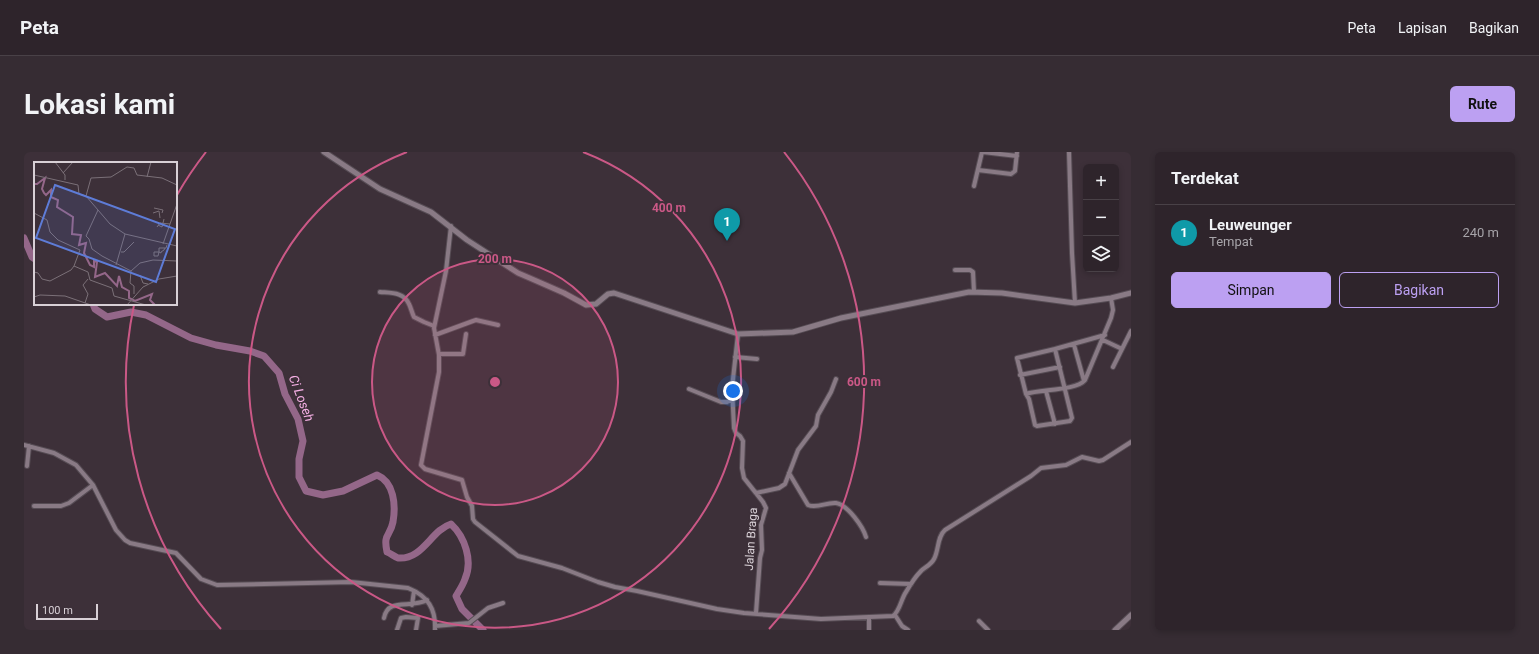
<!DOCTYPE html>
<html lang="id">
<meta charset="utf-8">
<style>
:root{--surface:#2e242b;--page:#362c33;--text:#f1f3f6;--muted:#a7a4a9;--line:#494147;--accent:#bca0f2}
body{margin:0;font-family:Roboto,sans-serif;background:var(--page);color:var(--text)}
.controls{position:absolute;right:12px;top:12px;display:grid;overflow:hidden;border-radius:6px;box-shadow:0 2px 6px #0003}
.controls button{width:36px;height:36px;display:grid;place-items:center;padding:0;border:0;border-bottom:1px solid var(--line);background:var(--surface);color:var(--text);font:20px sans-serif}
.scale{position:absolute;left:12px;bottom:10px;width:62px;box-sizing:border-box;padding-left:4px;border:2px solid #d8d0d6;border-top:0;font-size:11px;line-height:14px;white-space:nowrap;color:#d8d0d6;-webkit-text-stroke:3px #3d3039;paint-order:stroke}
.you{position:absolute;left:709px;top:239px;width:14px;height:14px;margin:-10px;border:3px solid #fff;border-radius:50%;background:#1a73e8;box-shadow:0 0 0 6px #1a73e833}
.badge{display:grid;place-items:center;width:26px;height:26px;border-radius:50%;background:var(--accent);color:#fff;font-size:13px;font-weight:700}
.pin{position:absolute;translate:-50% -33px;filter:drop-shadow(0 1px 2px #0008)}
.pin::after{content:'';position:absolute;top:21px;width:14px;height:12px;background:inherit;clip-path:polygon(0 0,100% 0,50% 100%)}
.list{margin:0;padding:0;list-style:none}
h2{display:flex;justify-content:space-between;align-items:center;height:52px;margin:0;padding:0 16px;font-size:17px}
h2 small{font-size:13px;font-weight:400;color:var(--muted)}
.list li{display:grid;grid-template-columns:26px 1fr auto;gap:12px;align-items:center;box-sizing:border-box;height:56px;padding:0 16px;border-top:1px solid var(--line)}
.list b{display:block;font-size:15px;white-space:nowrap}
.list p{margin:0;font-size:13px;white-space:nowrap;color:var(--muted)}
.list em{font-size:13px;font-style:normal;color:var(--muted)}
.actions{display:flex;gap:8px;padding:12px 16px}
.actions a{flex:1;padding:9px 0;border:1px solid var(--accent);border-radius:6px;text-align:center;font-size:14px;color:var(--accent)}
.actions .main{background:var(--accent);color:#111}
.icon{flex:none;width:22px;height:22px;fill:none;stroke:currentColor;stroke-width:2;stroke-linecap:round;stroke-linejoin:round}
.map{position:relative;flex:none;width:1107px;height:478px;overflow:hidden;border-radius:6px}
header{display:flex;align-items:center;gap:24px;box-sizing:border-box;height:56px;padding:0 20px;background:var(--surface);border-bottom:1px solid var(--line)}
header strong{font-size:19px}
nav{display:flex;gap:22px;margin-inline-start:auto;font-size:14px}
.intro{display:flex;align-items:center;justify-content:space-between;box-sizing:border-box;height:96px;padding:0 24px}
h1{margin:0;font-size:28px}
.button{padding:10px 18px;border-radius:6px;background:var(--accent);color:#111;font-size:14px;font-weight:700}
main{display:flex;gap:24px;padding:0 24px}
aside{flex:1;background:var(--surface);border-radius:6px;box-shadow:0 2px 6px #0003}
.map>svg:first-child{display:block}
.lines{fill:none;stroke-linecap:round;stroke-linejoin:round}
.river{stroke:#946789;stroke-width:7}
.minor-casing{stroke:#564c54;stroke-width:6}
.tertiary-casing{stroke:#564c54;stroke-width:7}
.minor{stroke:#897a85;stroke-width:4}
.tertiary{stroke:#897a85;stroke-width:5}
.ring{fill:none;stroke:#ca5886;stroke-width:2}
.labels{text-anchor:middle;stroke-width:4;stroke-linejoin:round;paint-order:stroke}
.street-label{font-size:12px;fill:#d8d0d6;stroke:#3d3039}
.water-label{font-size:13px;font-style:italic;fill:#f6b0e5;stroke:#3d3039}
.inset-river{fill:none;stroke:#946789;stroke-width:2}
.inset-road{fill:none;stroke:#7b7078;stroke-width:1}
.view{fill:#5e7cd7;fill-opacity:0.15;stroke:#5e7cd7;stroke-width:2}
.inset-edge{fill:none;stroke:#d8d0d6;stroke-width:2}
.centre{fill:#ca5886;stroke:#3d3039;stroke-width:2}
.ring-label{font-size:12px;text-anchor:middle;font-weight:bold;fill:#ca5886;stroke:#3d3039;stroke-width:4;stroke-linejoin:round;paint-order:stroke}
</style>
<header>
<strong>Peta</strong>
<nav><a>Peta</a><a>Lapisan</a><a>Bagikan</a></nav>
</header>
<div class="intro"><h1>Lokasi kami</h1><a class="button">Rute</a></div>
<main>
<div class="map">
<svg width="1107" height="478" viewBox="0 0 1107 478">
<rect width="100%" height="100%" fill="#3d3039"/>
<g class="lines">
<path class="river" d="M 0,86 L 8,105 L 11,107
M 69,152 L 71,157 L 83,165 L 107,160 L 122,163 L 167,186 L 192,193 L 226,199 L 240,204 L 255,221 L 261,242 L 274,267 L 279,289 L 275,307 L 275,325 L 282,339 L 299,343 L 319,339 L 353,323 C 370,330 372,353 369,370 C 366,385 359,381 363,400 C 366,401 371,405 374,406 C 399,408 407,378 427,372 C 441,385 449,409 441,427 C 439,433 435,439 432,444 L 438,457 L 459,478"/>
<g class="minor-casing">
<path id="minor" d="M 959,0 L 993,4
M 1045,0 L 1048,101 L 1051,151
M 954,18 L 987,22 L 991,19 L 993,0
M 950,34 L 958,0
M 427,74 L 422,119 L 410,176 L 415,203 L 415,220 L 397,313 L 401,317 L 438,328 L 443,345 L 448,354 L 449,367 L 451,370 L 494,404 L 538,416 L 574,430 L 591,435 L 613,439 L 693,457 L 720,461 L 797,467 L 869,464 C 876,459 877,447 882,440 C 886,433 891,425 897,419 C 901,415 907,413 910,407 C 915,398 913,385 921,378 L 1007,324 L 1017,316 L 1042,313 L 1058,305 L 1075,309 L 1079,308 L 1107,290
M 931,118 L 946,118 L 949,120 L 950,140
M 356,140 C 367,141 380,140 385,152 C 387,156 388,161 390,165 L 400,170 L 410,174
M 714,182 L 708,236 L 710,276 L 712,281 L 716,284 L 719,289 L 718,316 L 720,326 L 739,350 L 742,356 L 737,373 L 738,398 L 736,406 L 732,461
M 411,183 L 449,169 L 452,168 L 474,173
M 1081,183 L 1031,197 L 1048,266 L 1046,269 L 1013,274 L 1011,273 L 1005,247 L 1002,242 C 1016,237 1052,239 1061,228 L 1087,166 L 1089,158 L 1087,146
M 1079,188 L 1098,197
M 1050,193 L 1060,229
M 415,202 L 439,202 L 442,182
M 711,205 L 733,207
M 1089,215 L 1107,179
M 996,223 L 1036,215
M 665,237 L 697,250 L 703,250 L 709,247
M 1022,239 L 1031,272
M 1002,242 L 993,206 L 1031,197
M 0,293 L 30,301 L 52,313 L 69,333 L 92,378 L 101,388 L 106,391 L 152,401 L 177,427 L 193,433 L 327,430 L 384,436 C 404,444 412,457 411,478
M 3,314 L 5,294
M 765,321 L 784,353 C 793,357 802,350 812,351 C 824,353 839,375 842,385
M 732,341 L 755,336 L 761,332 L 774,298 L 792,274 L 794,263 L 807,240 L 812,227
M 10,354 L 37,354 L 45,351 L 69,333
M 856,431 L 887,432
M 388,453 L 390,439
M 871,463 L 878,474 L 884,478
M 360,466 C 364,445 386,457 403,448
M 955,469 L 964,478
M 411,474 L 445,471 L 464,456 L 479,451
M 373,478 L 377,466 L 382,465 L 394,466 L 392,478
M 845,478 L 845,465"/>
</g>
<g class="tertiary-casing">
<path id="tertiary" d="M 300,0 L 356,37 L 407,60 L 443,88 L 494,121 L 508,127 L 540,141 L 562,153 L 572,152 L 584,142 L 590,141 L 714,182 L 769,180 L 817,166 L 945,140 L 978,141 L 1051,151 L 1087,146 L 1107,141
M 1091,478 L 1107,463"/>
</g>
<use href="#minor" class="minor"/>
<use href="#tertiary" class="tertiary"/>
</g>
<circle cx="471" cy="230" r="123" fill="#ca5886" fill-opacity=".12"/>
<g class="ring">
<circle cx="471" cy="230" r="123"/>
<path d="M559 0A246 246 0 1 1 383 0"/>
<path d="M197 477A369 369 0 0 1 110 153M153 43A369 369 0 0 1 182 0M760 0A369 369 0 0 1 745 477"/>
</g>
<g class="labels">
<g class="street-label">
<text transform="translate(727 387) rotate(-86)" y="4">Jalan Braga</text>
</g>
<g class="water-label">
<text transform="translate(278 246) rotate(69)" y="5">Ci Loseh</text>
</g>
</g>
<g transform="translate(10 10)">
<rect width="143" height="143" fill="#3d3039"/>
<path class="inset-river" d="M 0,22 L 3,22 L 11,16 L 8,27 L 10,31 L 12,33 L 17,28 L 17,35 L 24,38 L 23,45 L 39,55 L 38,72 L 47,73 L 45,83 L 52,81 L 50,91 L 56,103 L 60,105 L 60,99 L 63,100 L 61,115 L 71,111 L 83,124 L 85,114 L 88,125 L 95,129 L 95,136 L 101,139 L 118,132 L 116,138 L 121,143"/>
<path class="inset-road" d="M 21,0 L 31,13 L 31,18M 29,11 L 39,0M 0,13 L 44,23 L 45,32 L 52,34 L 76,62 L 91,72 L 143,84M 113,15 L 117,0M 52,34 L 57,16 L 77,15 L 93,5 L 100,6 L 103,13 L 128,16 L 143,23M 120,46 L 129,48 L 128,51M 64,48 L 52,74 L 55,77 L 58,87 L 68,94 L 97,109 L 106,101 L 119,98 L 143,99M 0,51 L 13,58 L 16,70 L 24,78 L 46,88 L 40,104M 119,51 L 125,49 L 126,56M 124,63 L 128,65 L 130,57M 123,65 L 126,61 L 136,62M 129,82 L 143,42M 131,86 L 125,86 L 125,90 L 124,94 L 120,94 L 120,90 L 125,90 L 127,91 L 127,90 L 130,88 L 131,86 L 132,86 L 133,83M 87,90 L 90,90 L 100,80M 82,103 L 91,72M 97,109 L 96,121 L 100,124 L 100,132M 0,110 L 4,111 L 8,117 L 16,119 L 37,108 L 40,104 L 54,110 L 56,118 L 78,126 L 80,134 L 112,143M 106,113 L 109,121 L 114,122M 0,135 L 6,133 L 31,134 L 57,143M 51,141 L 54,132 L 49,123 L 54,117M 93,143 L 109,125 L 125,117 L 143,114"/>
<path class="view" d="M 21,23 L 141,67 L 122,120 L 2,76 Z"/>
<rect width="143" height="143" class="inset-edge"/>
</g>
<circle cx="471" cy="230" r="6" class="centre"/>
<g class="ring-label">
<text x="645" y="60">400 m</text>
<text x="471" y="111">200 m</text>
<text x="840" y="234">600 m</text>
</g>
</svg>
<div class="controls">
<button>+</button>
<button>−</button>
<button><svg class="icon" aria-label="layers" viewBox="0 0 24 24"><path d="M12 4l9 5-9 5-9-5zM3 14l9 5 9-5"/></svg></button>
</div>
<div class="scale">100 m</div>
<div class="you"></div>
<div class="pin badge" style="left:703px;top:89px;background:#0f9aa8">1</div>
</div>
<aside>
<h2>Terdekat<small></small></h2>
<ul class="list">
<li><span class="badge" style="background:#0f9aa8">1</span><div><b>Leuweunger</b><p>Tempat</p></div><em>240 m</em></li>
</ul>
<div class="actions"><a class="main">Simpan</a><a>Bagikan</a></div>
</aside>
</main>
